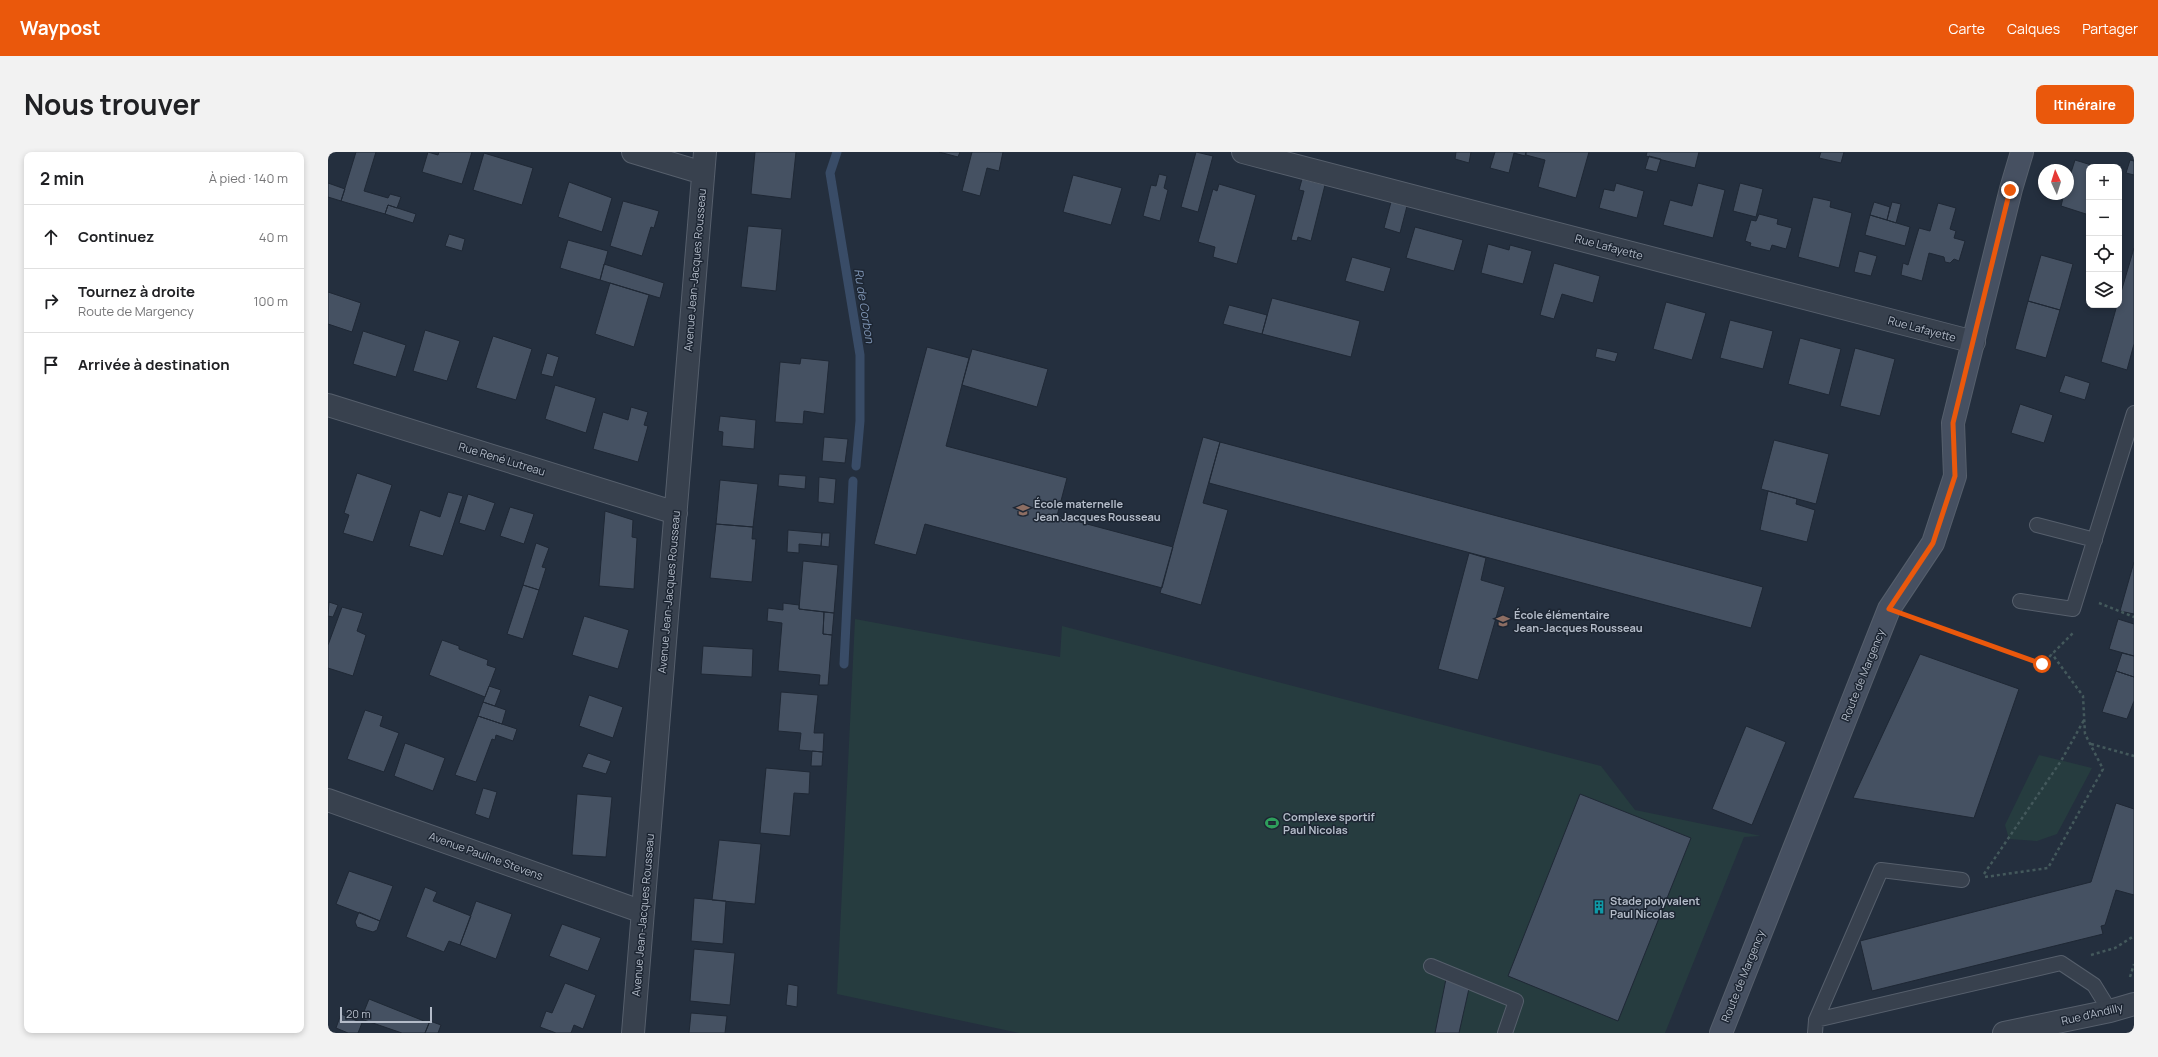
<!DOCTYPE html>
<html lang="fr">
<meta charset="utf-8">
<style>
:root{--surface:#fff;--page:#f2f2f2;--text:#202124;--muted:#757577;--line:#e0e0e0;--accent:#ea580c}
body{margin:0;font-family:Manrope,sans-serif;background:var(--page);color:var(--text)}
.controls{position:absolute;right:12px;top:12px;display:grid;overflow:hidden;border-radius:8px;box-shadow:0 2px 6px #0003}
.controls button{width:36px;height:36px;display:grid;place-items:center;padding:0;border:0;border-bottom:1px solid var(--line);background:var(--surface);color:var(--text);font:20px sans-serif}
.compass{position:absolute;left:1710px;top:12px;width:36px;height:36px;border-radius:50%;background:var(--surface);box-shadow:0 2px 6px #0003;rotate:356deg}
.scale{position:absolute;left:12px;bottom:10px;width:92px;box-sizing:border-box;padding-left:4px;border:2px solid #b4bcc9;border-top:0;font-size:11px;line-height:14px;white-space:nowrap;color:#b4bcc9;-webkit-text-stroke:3px #1d2633;paint-order:stroke}
.stop{position:absolute;width:12px;height:12px;margin:-9px;border:3px solid #ea580c;border-radius:50%;background:#fff}
.stop.end{background:#ea580c;border-color:#fff;box-shadow:0 1px 4px #0008}
.list{margin:0;padding:0;list-style:none}
h2{display:flex;justify-content:space-between;align-items:center;height:52px;margin:0;padding:0 16px;font-size:17px}
h2 small{font-size:13px;font-weight:400;color:var(--muted)}
.list li{display:grid;grid-template-columns:26px 1fr auto;gap:12px;align-items:center;box-sizing:border-box;height:64px;padding:0 16px;border-top:1px solid var(--line)}
.list b{display:block;font-size:15px;white-space:nowrap}
.list p{margin:0;font-size:13px;white-space:nowrap;color:var(--muted)}
.list em{font-size:13px;font-style:normal;color:var(--muted)}
.icon{flex:none;width:22px;height:22px;fill:none;stroke:currentColor;stroke-width:2;stroke-linecap:round;stroke-linejoin:round}
.map{position:relative;flex:none;width:1806px;height:881px;overflow:hidden;border-radius:8px}
header{display:flex;align-items:center;gap:24px;box-sizing:border-box;height:56px;padding:0 20px;background:var(--accent);color:#fff}
header strong{font-size:19px}
nav{display:flex;gap:22px;margin-inline-start:auto;font-size:14px}
.intro{display:flex;align-items:center;justify-content:space-between;box-sizing:border-box;height:96px;padding:0 24px}
h1{margin:0;font-size:28px}
.button{padding:10px 18px;border-radius:8px;background:var(--accent);color:#fff;font-size:14px;font-weight:700}
main{display:flex;gap:24px;padding:0 24px}
aside{flex:1;background:var(--surface);border-radius:8px;box-shadow:0 2px 6px #0003}
.map>svg:first-child{display:block}
.green{fill:#263c3f}
.lines{fill:none;stroke-linecap:round;stroke-linejoin:round}
.stream{stroke:#394c67;stroke-width:9}
.building{fill:#455162;stroke:#1f2835}
.service-casing{stroke:#565f6c;stroke-width:16}
.minor-casing{stroke:#565f6c;stroke-width:24}
.secondary-casing{stroke:#565f6c;stroke-width:24}
.path{stroke:#44595c;stroke-width:2.5;stroke-dasharray:3 3;stroke-linecap:butt}
.service{stroke:#38414e;stroke-width:14}
.minor{stroke:#38414e;stroke-width:22}
.secondary{stroke:#465061;stroke-width:22}
.route{stroke:#ea580c;stroke-width:5}
.labels{text-anchor:middle;stroke-width:3;stroke-linejoin:round;paint-order:stroke}
.street-label{font-size:11px;fill:#b4bcc9;stroke:#1d2633}
.poi-label{font-size:11px;font-weight:bold;fill:#b4bcc9;stroke:#1d2633;text-anchor:start}
.water-label{font-size:12px;font-style:italic;fill:#7c92b1;stroke:#1d2633}
</style>
<header>
<strong>Waypost</strong>
<nav><a>Carte</a><a>Calques</a><a>Partager</a></nav>
</header>
<div class="intro"><h1>Nous trouver</h1><a class="button">Itinéraire</a></div>
<main>
<aside>
<h2>2 min<small>À pied · 140 m</small></h2>
<ul class="list">
<li><svg class="icon" aria-label="ahead" viewBox="0 0 24 24"><path d="M12 20V5M6 11l6-6 6 6"/></svg><div><b>Continuez</b></div><em>40 m</em></li>
<li><svg class="icon" aria-label="right" viewBox="0 0 24 24"><path d="M7 20v-9h11M14 6l5 5-5 5"/></svg><div><b>Tournez à droite</b><p>Route de Margency</p></div><em>100 m</em></li>
<li><svg class="icon" aria-label="arrive" viewBox="0 0 24 24"><path d="M6 21V4h12l-3 4 3 4H6"/></svg><div><b>Arrivée à destination</b></div></li>
</ul>
</aside>
<div class="map">
<svg width="1806" height="881" viewBox="0 0 1806 881">
<rect width="100%" height="100%" fill="#242f3e"/>
<path class="green" d="M 527,467 L 732,505 L 734,474 L 1273,614 L 1307,658 L 1433,684 L 1416,685 L 1337,881 L 691,881 L 509,842 Z
M 1711,603 L 1764,616 L 1729,682 L 1709,689 L 1681,687 L 1677,673 Z"/>
<g class="lines">
<path class="stream" d="M 509,0 L 502,21 L 532,203 L 532,269 L 528,314
M 516,512 L 525,329"/>
</g>
<path class="building" d="M 28,0 L 48,0 L 36,39 L 60,46 L 62,42 L 73,45 L 69,56 L 60,53 L 57,62 L 13,49 Z
M 100,0 L 110,3 L 111,0 L 144,0 L 134,32 L 94,20 Z
M 427,0 L 468,0 L 463,47 L 423,42 Z
M 611,0 L 632,0 L 630,5 Z
M 644,0 L 675,0 L 671,19 L 659,16 L 652,44 L 634,39 Z
M 868,0 L 885,4 L 870,60 L 853,55 Z
M 1128,0 L 1143,0 L 1141,11 L 1127,7 Z
M 1167,0 L 1198,0 L 1197,4 L 1186,1 L 1181,21 L 1162,16 Z
M 1198,0 L 1261,0 L 1248,46 L 1210,35 L 1217,8 L 1198,3 Z
M 1319,0 L 1371,0 L 1367,16 L 1318,4 Z
M 1493,0 L 1516,0 L 1513,11 L 1491,6 Z
M 156,1 L 205,16 L 194,53 L 145,38 Z
M 1321,4 L 1333,7 L 1329,20 L 1317,17 Z
M 1747,8 L 1770,15 L 1761,15 L 1761,63 L 1733,54 L 1736,42 L 1740,42 L 1740,30 Z
M 1802,8 L 1806,9 L 1806,23 L 1798,21 Z
M 831,22 L 839,24 L 836,36 L 840,38 L 832,69 L 815,64 L 823,33 L 828,34 Z
M 745,23 L 794,36 L 783,73 L 735,60 Z
M 974,27 L 997,33 L 983,89 L 970,85 L 969,89 L 963,88 L 976,39 L 971,38 Z
M 241,30 L 284,46 L 274,80 L 230,65 Z
M 0,31 L 17,37 L 13,49 L 0,45 Z
M 1288,31 L 1316,39 L 1309,66 L 1271,56 L 1276,37 L 1286,39 Z
M 1370,31 L 1397,38 L 1385,86 L 1335,73 L 1342,48 L 1364,54 Z
M 1412,31 L 1435,37 L 1428,65 L 1405,59 Z
M 891,32 L 928,43 L 909,112 L 885,105 L 887,95 L 870,90 L 885,37 L 889,39 Z
M 1485,45 L 1503,49 L 1502,55 L 1524,61 L 1511,116 L 1470,105 Z
M 295,49 L 331,59 L 326,76 L 323,75 L 314,104 L 282,94 Z
M 1063,50 L 1079,54 L 1072,81 L 1056,76 Z
M 1546,50 L 1562,55 L 1559,68 L 1542,63 Z
M 1564,50 L 1573,52 L 1568,71 L 1559,68 Z
M 1610,51 L 1628,56 L 1622,77 L 1628,79 L 1626,86 L 1637,89 L 1631,109 L 1626,107 L 1622,111 L 1617,110 L 1616,105 L 1601,101 L 1594,129 L 1573,123 L 1575,111 L 1580,113 L 1591,76 L 1602,79 Z
M 60,53 L 88,62 L 85,71 L 57,62 Z
M 1431,62 L 1450,67 L 1449,72 L 1464,76 L 1458,97 L 1444,93 L 1442,99 L 1422,94 L 1423,91 L 1417,89 L 1423,68 L 1428,69 Z
M 1542,63 L 1582,75 L 1577,94 L 1537,83 Z
M 420,74 L 454,77 L 448,139 L 413,135 Z
M 1087,75 L 1135,88 L 1126,119 L 1078,106 Z
M 121,82 L 137,87 L 134,99 L 117,94 Z
M 240,88 L 280,99 L 272,128 L 232,116 Z
M 1160,92 L 1181,98 L 1182,93 L 1204,99 L 1195,132 L 1153,121 Z
M 1806,96 L 1806,192 L 1799,218 L 1773,210 L 1789,153 L 1791,153 L 1791,147 Z
M 1531,99 L 1549,104 L 1543,124 L 1526,120 Z
M 1713,103 L 1745,112 L 1732,158 L 1700,149 Z
M 1024,105 L 1063,116 L 1056,140 L 1017,129 Z
M 1226,111 L 1272,124 L 1265,151 L 1234,142 L 1226,167 L 1212,163 Z
M 276,112 L 336,131 L 332,146 L 272,128 Z
M 282,131 L 321,143 L 306,195 L 267,182 Z
M 0,140 L 33,151 L 24,180 L 0,172 Z
M 944,146 L 1032,169 L 1023,205 L 934,182 Z
M 1700,149 L 1732,158 L 1718,206 L 1687,197 Z
M 1338,150 L 1378,161 L 1364,208 L 1325,197 Z
M 901,153 L 939,163 L 934,182 L 895,172 Z
M 1402,168 L 1445,179 L 1435,217 L 1392,206 Z
M 97,178 L 132,189 L 119,229 L 85,219 Z
M 35,179 L 78,193 L 68,225 L 25,212 Z
M 165,184 L 204,197 L 188,248 L 148,236 Z
M 1472,186 L 1513,197 L 1501,243 L 1460,232 Z
M 599,195 L 641,206 L 618,294 L 739,326 L 729,364 L 845,395 L 834,436 L 597,372 L 588,403 L 546,392 Z
M 1269,196 L 1290,201 L 1287,210 L 1267,205 Z
M 1527,196 L 1567,207 L 1552,264 L 1512,254 Z
M 644,197 L 720,217 L 709,255 L 634,233 Z
M 219,201 L 231,205 L 225,225 L 213,222 Z
M 473,206 L 501,209 L 496,262 L 476,259 L 475,272 L 447,270 L 452,210 L 472,212 Z
M 1737,223 L 1762,231 L 1757,248 L 1731,240 Z
M 227,233 L 268,246 L 258,281 L 217,267 Z
M 1692,252 L 1725,263 L 1716,291 L 1683,281 Z
M 303,255 L 320,260 L 316,273 L 320,274 L 310,310 L 265,297 L 275,260 L 300,268 Z
M 392,264 L 428,268 L 426,297 L 394,294 L 395,280 L 390,279 Z
M 496,285 L 520,287 L 517,311 L 494,309 Z
M 875,285 L 892,290 L 875,351 L 900,358 L 873,453 L 832,441 Z
M 1446,288 L 1501,302 L 1488,352 L 1433,337 Z
M 892,290 L 1435,435 L 1423,476 L 881,331 Z
M 29,321 L 64,333 L 45,390 L 15,381 L 21,363 L 16,361 Z
M 451,322 L 478,324 L 477,337 L 450,334 Z
M 491,325 L 508,327 L 506,352 L 490,350 Z
M 392,328 L 430,332 L 425,375 L 388,372 Z
M 1440,339 L 1469,347 L 1468,352 L 1487,358 L 1479,390 L 1432,378 Z
M 120,340 L 135,344 L 115,404 L 81,394 L 92,358 L 112,365 Z
M 140,342 L 167,351 L 157,379 L 131,371 Z
M 182,355 L 206,362 L 196,392 L 172,384 Z
M 277,359 L 305,368 L 304,385 L 309,386 L 306,437 L 271,434 Z
M 388,372 L 425,375 L 424,387 L 428,387 L 424,430 L 382,426 Z
M 460,378 L 494,381 L 493,394 L 471,392 L 471,401 L 459,400 Z
M 494,381 L 502,381 L 501,395 L 493,394 Z
M 208,391 L 221,396 L 214,415 L 218,416 L 211,438 L 195,433 Z
M 1141,401 L 1158,406 L 1153,428 L 1177,435 L 1150,528 L 1110,517 Z
M 475,409 L 510,413 L 506,461 L 471,457 Z
M 1806,410 L 1806,462 L 1792,459 Z
M 195,433 L 211,438 L 195,487 L 179,482 Z
M 1,450 L 10,453 L 5,465 L 0,464 Z
M 455,451 L 471,453 L 471,457 L 496,460 L 495,482 L 504,483 L 500,533 L 491,533 L 492,523 L 450,519 L 454,471 L 439,469 L 440,456 L 455,458 Z
M 14,455 L 35,461 L 29,479 L 38,483 L 25,524 L 0,516 L 0,493 Z
M 496,460 L 506,461 L 504,483 L 495,482 Z
M 256,464 L 301,478 L 290,517 L 244,503 Z
M 1790,467 L 1806,472 L 1806,504 L 1781,497 Z
M 114,488 L 131,494 L 131,497 L 160,508 L 159,513 L 168,516 L 157,545 L 101,523 Z
M 375,494 L 425,497 L 424,525 L 373,522 Z
M 1794,501 L 1806,504 L 1806,525 L 1788,519 Z
M 1592,502 L 1691,537 L 1646,666 L 1525,646 Z
M 1788,519 L 1806,525 L 1806,549 L 1799,567 L 1774,560 Z
M 161,534 L 173,538 L 167,554 L 155,550 Z
M 453,540 L 490,543 L 486,581 L 496,581 L 495,600 L 471,598 L 473,581 L 450,579 Z
M 261,543 L 295,555 L 285,586 L 251,574 Z
M 155,550 L 178,558 L 174,572 L 150,564 Z
M 37,558 L 55,564 L 52,574 L 71,581 L 56,620 L 19,607 Z
M 150,564 L 189,577 L 185,589 L 168,583 L 167,588 L 164,587 L 148,630 L 127,623 Z
M 1418,574 L 1458,590 L 1424,673 L 1384,657 Z
M 77,591 L 117,606 L 105,639 L 66,624 Z
M 484,599 L 495,600 L 494,614 L 483,614 Z
M 260,601 L 283,609 L 278,622 L 254,615 Z
M 438,616 L 482,620 L 481,642 L 466,641 L 462,684 L 432,681 Z
M 155,636 L 169,640 L 161,667 L 147,662 Z
M 249,642 L 284,645 L 278,705 L 244,703 Z
M 1252,642 L 1363,686 L 1290,869 L 1180,824 Z
M 1788,651 L 1806,657 L 1806,743 L 1788,738 L 1777,773 L 1773,774 L 1775,782 L 1544,839 L 1532,789 L 1763,730 Z
M 391,688 L 433,692 L 427,752 L 384,748 Z
M 21,719 L 65,734 L 52,769 L 8,752 Z
M 97,735 L 109,740 L 105,749 L 143,764 L 132,793 L 121,789 L 116,800 L 78,785 Z
M 366,746 L 398,749 L 395,792 L 363,789 Z
M 148,749 L 184,762 L 168,807 L 132,793 Z
M 31,760 L 52,769 L 49,778 L 45,780 L 29,775 L 27,770 Z
M 234,772 L 273,786 L 260,819 L 221,804 Z
M 366,797 L 407,801 L 402,853 L 362,849 Z
M 1118,827 L 1142,832 L 1131,881 L 1107,881 Z
M 237,831 L 268,843 L 255,877 L 246,873 L 243,881 L 228,881 L 212,875 L 218,859 L 224,861 Z
M 460,832 L 470,834 L 469,855 L 458,853 Z
M 41,847 L 101,871 L 97,881 L 74,881 L 33,867 Z
M 363,861 L 399,864 L 397,881 L 361,881 Z
M 13,862 L 34,871 L 30,881 L 20,881 L 8,876 Z
M 102,869 L 113,873 L 110,881 L 97,881 Z"/>
<g class="lines">
<g class="service-casing">
<path id="service" d="M 1709,373 L 1767,388
M 1692,449 L 1745,457 L 1806,261
M 1103,814 L 1188,849 L 1177,881
M 1488,868 L 1553,718 L 1634,728
M 1487,881 L 1488,868 L 1733,811 L 1766,833 L 1782,859"/>
</g>
<g class="minor-casing">
<path id="minor" d="M 305,0 L 375,21
M 915,0 L 1646,190
M 0,253 L 348,361
M 0,648 L 315,760
M 305,881 L 377,0
M 1676,881 L 1782,859 L 1806,852"/>
</g>
<g class="secondary-casing">
<path id="secondary" d="M 1393,881 L 1561,457 L 1605,391 L 1627,324 L 1625,271 L 1683,37 L 1694,0"/>
</g>
<path class="path" d="M 1771,451 L 1806,465
M 1588,467 L 1714,512 L 1746,480
M 1763,592 L 1806,604
M 1656,722 L 1733,609 L 1756,568
M 1657,725 L 1720,716 L 1775,617 L 1757,582 L 1755,544 L 1724,502
M 1763,803 L 1787,796 L 1806,784
M 1802,825 L 1806,812"/>
<use href="#service" class="service"/>
<use href="#minor" class="minor"/>
<use href="#secondary" class="secondary"/>
</g>
<g class="lines">
<path class="route" d="M 1682,38 L 1625,271 L 1627,324 L 1605,391 L 1561,457 L 1714,512"/>
</g>
<defs>
<g id="school-bare" transform="scale(1.08)"><path d="M0-5L7-2L0 1L-7-2ZM-4 1L0 2.5L4 1V4Q0 6-4 4Z" fill="#8d6e63" stroke="#1d2633" stroke-width="2.5" paint-order="stroke"/></g>
<g id="stadium-bare" transform="scale(1.08)"><path d="M0-5a6.5 5 0 1 0 0 10a6.5 5 0 1 0 0-10ZM-3.5-1.8h7v3.6h-7Z" fill="#2e9e5b" stroke="#1d2633" stroke-width="2.5" paint-order="stroke"/></g>
<g id="building-bare" transform="scale(1.08)"><path d="M-4-6H4V6H1V3H-1V6H-4ZM-2.5-4.3h1.7v1.8h-1.7ZM.8-4.3h1.7v1.8H.8ZM-2.5-1h1.7V.8h-1.7ZM.8-1h1.7V.8H.8Z" fill="#0f9aa8" stroke="#1d2633" stroke-width="2.5" paint-order="stroke"/></g>
</defs>
<g fill-rule="evenodd">
<use href="#school-bare" x="695" y="358"/>
<use href="#school-bare" x="1175" y="469"/>
<use href="#stadium-bare" x="944" y="671"/>
<use href="#building-bare" x="1271" y="755"/>
</g>
<g class="labels">
<g class="street-label">
<text transform="translate(1281 95) rotate(15)" y="4">Rue Lafayette</text>
<text transform="translate(367 118) rotate(-85)" y="4">Avenue Jean-Jacques Rousseau</text>
<text transform="translate(1594 177) rotate(15)" y="4">Rue Lafayette</text>
<text transform="translate(174 307) rotate(17)" y="4">Rue René Lutreau</text>
<text transform="translate(341 440) rotate(-85)" y="4">Avenue Jean-Jacques Rousseau</text>
<text transform="translate(1535 523) rotate(-68)" y="4">Route de Margency</text>
<text transform="translate(158 704) rotate(20)" y="4">Avenue Pauline Stevens</text>
<text transform="translate(315 763) rotate(-85)" y="4">Avenue Jean-Jacques Rousseau</text>
<text transform="translate(1415 824) rotate(-68)" y="4">Route de Margency</text>
<text transform="translate(1764 862) rotate(-13)" y="4">Rue d'Andilly</text>
</g>
<g class="poi-label">
<text x="706" y="356">École maternelle<tspan x="706" dy="13">Jean Jacques Rousseau</tspan></text>
<text x="1186" y="467">École élémentaire<tspan x="1186" dy="13">Jean-Jacques Rousseau</tspan></text>
<text x="955" y="669">Complexe sportif<tspan x="955" dy="13">Paul Nicolas</tspan></text>
<text x="1282" y="753">Stade polyvalent<tspan x="1282" dy="13">Paul Nicolas</tspan></text>
</g>
<g class="water-label">
<text transform="translate(536 154) rotate(81)" y="4">Ru de Corbon</text>
</g>
</g>
</svg>
<div class="controls">
<button>+</button>
<button>−</button>
<button><svg class="icon" aria-label="locate" viewBox="0 0 24 24"><circle cx="12" cy="12" r="6"/><path d="M12 2v4M12 18v4M2 12h4M18 12h4"/></svg></button>
<button><svg class="icon" aria-label="layers" viewBox="0 0 24 24"><path d="M12 4l9 5-9 5-9-5zM3 14l9 5 9-5"/></svg></button>
</div>
<svg class="compass" viewBox="-18 -18 36 36"><path d="M0-13l5 13h-10z" fill="#e53935"/><path d="M0 13l5-13h-10z" fill="#757577"/></svg>
<div class="scale">20 m</div>
<div class="stop" style="left:1714px;top:512px"></div>
<div class="stop end" style="left:1682px;top:38px"></div>
</div>
</main>
